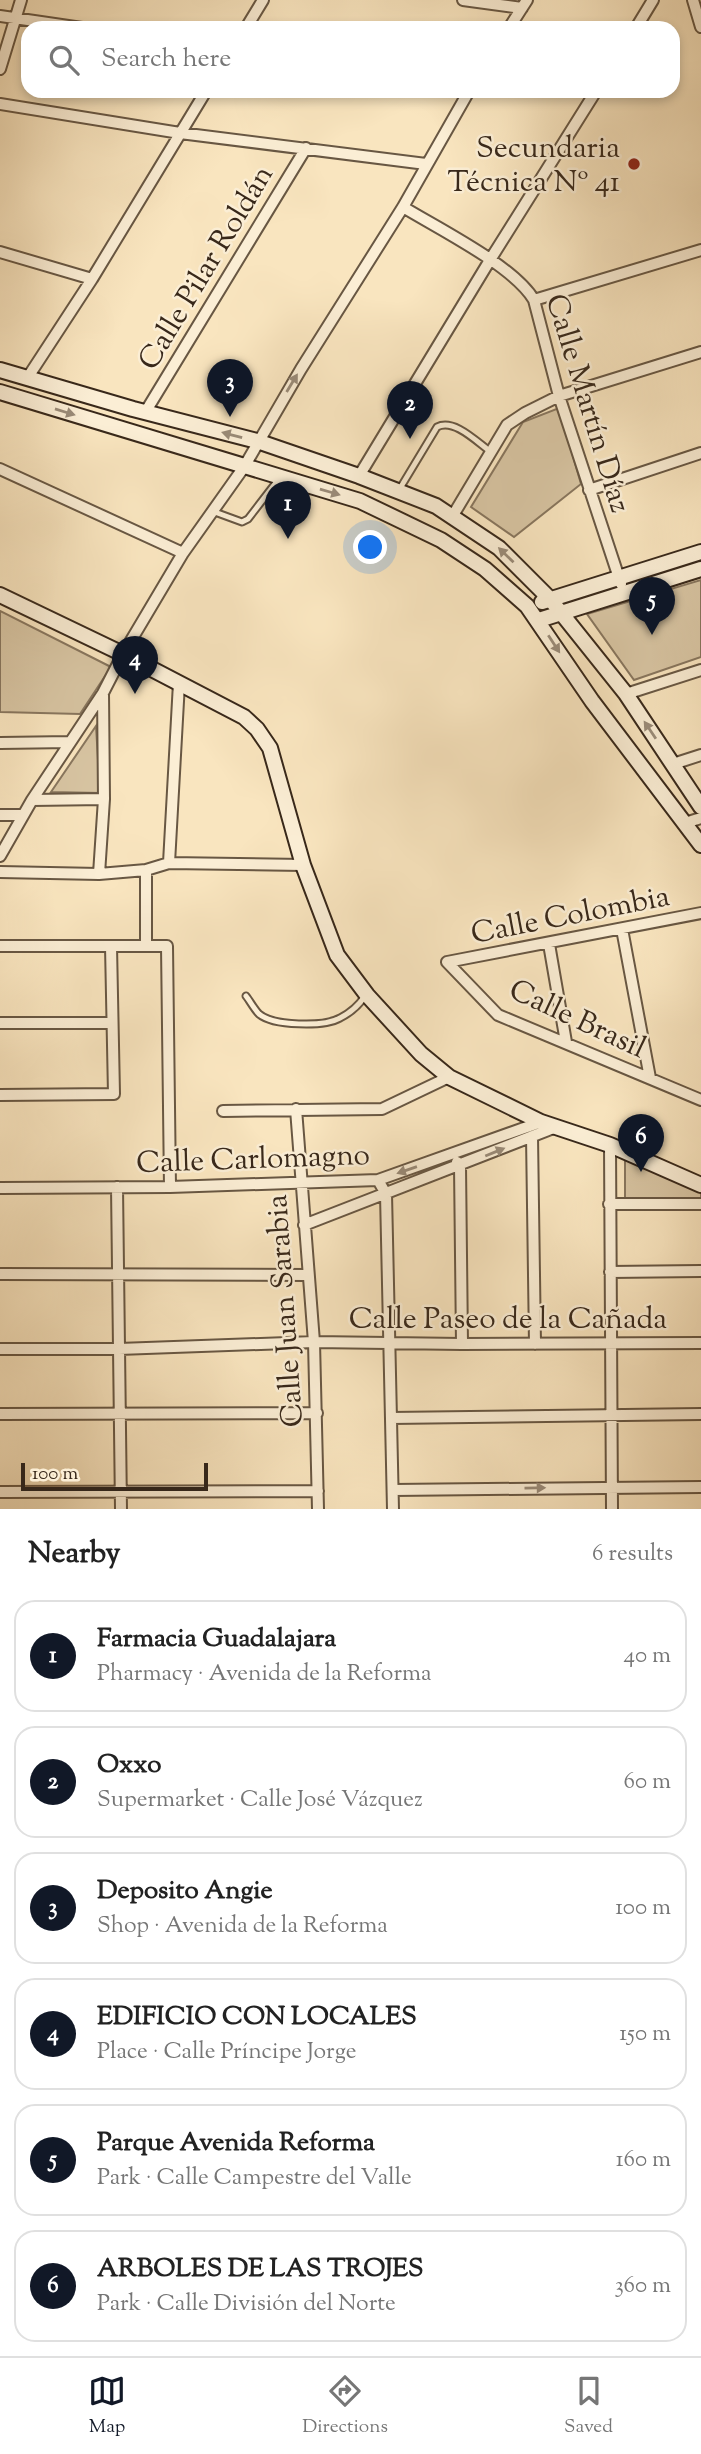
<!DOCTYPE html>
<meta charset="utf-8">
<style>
:root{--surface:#fff;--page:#f6f6f6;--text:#222;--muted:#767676;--line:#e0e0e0;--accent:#111827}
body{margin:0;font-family:"Sorts Mill Goudy",serif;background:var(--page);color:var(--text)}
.scale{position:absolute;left:21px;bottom:18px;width:187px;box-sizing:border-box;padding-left:7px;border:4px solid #38281a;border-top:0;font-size:19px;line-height:24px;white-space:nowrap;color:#38281a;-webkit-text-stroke:5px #fbeed5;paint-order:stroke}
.you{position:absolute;left:371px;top:548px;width:24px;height:24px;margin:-18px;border:5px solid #fff;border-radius:50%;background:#1a73e8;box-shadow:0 0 0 10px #1a73e833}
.badge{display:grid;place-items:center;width:46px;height:46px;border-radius:50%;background:var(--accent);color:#fff;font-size:23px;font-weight:700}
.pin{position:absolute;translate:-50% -58px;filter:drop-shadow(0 2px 4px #0008)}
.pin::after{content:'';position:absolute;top:37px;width:24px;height:21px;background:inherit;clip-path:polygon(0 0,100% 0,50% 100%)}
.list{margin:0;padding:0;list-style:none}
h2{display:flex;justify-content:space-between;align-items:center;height:91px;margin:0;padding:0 28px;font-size:30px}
h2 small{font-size:23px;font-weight:400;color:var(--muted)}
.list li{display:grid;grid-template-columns:46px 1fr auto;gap:21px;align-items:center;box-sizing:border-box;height:112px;margin:0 14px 14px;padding:0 14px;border:2px solid var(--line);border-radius:21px}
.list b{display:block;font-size:26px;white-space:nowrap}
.list p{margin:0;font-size:23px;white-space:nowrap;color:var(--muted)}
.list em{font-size:23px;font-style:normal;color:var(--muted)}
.icon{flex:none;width:38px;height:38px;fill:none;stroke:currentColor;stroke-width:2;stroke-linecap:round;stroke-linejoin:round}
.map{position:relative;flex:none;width:701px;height:1509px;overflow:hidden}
.search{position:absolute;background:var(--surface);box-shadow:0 4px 10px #0003;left:21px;right:21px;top:21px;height:77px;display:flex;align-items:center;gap:18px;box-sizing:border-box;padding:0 24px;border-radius:21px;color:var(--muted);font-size:26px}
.sheet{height:847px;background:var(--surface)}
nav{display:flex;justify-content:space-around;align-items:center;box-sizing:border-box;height:98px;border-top:2px solid var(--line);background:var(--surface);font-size:19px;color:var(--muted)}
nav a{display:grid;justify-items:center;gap:4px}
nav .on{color:var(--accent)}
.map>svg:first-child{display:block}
.green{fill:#d8c5a3;stroke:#88765e;stroke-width:2}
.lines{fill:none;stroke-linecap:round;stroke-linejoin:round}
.lane-casing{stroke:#685743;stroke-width:9}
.street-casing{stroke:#685743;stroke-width:14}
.secondary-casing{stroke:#38281a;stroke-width:18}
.lane{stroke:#fbeed5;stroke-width:5}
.street{stroke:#fbeed5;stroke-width:10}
.secondary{stroke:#fbeed5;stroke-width:14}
.oneway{fill:#9a8b78}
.poi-dot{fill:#8f2418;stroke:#fbeed5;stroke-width:2.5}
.labels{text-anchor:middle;stroke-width:5;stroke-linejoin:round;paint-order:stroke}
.poi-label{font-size:30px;fill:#38281a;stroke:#fbeed5;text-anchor:end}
.street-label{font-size:30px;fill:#38281a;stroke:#fbeed5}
</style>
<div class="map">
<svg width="701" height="1509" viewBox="0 0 701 1509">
<rect width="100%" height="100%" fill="#f9e5bf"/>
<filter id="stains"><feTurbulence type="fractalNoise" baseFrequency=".00286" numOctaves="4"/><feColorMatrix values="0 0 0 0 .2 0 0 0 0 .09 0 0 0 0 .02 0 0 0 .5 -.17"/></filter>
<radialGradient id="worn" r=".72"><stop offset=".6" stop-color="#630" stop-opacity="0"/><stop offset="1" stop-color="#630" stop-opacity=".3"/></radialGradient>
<path class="green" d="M 559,408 L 581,484 L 514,537 L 471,507 L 523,422 Z
M 701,580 L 701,657 L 634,680 L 587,614 Z
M 0,611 L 111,667 L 80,714 L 0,712 Z
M 96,726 L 100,793 L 51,792 Z
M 625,1158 L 701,1190 L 701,1201 L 625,1198 Z"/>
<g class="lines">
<g class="lane-casing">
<path id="lane" d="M 399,490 L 437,427 C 454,418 477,442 491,452
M 212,511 L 242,522 L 248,519 L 278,480
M 246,996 C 250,1001 254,1009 259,1014 C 273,1026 324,1027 340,1018 C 350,1013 359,1005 365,996"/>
</g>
<g class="street-casing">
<path id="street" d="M 463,0 L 522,8
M 693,0 L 701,27
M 0,16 L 82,28
M 246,28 L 263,0
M 509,28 L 527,0
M 636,28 L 653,0
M 0,69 L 21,0
M 0,104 L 180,133 L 426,164
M 403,207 C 439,229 514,266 534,300 L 559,396 L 621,584
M 0,252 L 92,279
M 534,300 L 701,250
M 28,377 L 92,279 L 206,91
M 146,411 L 306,148
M 0,469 L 183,553
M 359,476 L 490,260 L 596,91
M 589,490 L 701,453
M 452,517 L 507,425 L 525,413 L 559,396 L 701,352
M 626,694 L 701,670
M 0,743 L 70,742
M 673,764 L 701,755
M 32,800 L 104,799
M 0,815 L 23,815
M 685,823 L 701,818
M 0,856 L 32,800 L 103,693 L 123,654 L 183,553 L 244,467 L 301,369 L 403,207 L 469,91
M 169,863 L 179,683
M 0,872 L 99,874 L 146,870 L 169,863 L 303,865
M 99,874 L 104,799 L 103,693
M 622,929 L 650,1078
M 549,944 L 566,1042
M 146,945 L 146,870
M 0,946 L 167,946 L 170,1187
M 447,962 L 498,1015 L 701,1100
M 447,962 L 701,913
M 0,1023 L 112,1023
M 0,1095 L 114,1094 L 111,946
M 296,1109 L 314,1342 L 318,1509
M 223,1111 L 382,1109 L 449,1077
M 532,1136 L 535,1344
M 610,1145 L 612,1509
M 457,1162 L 460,1166 L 462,1344
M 378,1180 L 386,1194 L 393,1509
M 117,1187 L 121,1509
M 0,1188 L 170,1187 L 378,1180 L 541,1122
M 609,1204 L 701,1204
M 304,1225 L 556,1127
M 610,1272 L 701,1271
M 0,1274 L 308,1275
M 0,1349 L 119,1349 L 314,1342 L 462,1344 L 701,1343
M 0,1414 L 317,1413
M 391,1418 L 701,1414
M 393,1490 L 701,1487
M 0,1492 L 318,1491"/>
</g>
<g class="secondary-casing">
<path id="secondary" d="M 0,370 L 133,409 L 257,441 L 359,476 L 436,506 L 499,548 L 550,599 L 626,694 L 701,807
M 0,392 L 360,501 L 441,540 L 485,569 L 527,606 L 592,701 L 701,845
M 0,595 L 123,654 L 244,717 L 257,729 L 270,748 L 303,865 L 337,955 L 367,995 L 421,1054 L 449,1077 L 541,1122 L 610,1145 L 701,1185
M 542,602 L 701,552
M 539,620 L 701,569"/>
</g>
<use href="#lane" class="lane"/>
<use href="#street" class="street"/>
<use href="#secondary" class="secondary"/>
</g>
<defs><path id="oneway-solid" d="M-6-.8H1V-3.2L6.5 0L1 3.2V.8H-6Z" transform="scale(1.75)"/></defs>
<g class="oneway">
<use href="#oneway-solid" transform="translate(292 383) rotate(-59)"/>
<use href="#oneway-solid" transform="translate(65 412) rotate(17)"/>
<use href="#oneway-solid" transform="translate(232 435) rotate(-165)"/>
<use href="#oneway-solid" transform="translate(330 492) rotate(16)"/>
<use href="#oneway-solid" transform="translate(506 555) rotate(-136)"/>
<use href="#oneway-solid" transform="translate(554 644) rotate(57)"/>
<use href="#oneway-solid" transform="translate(650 730) rotate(-124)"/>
<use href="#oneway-solid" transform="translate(495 1152) rotate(-22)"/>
<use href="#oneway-solid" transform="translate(407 1170) rotate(161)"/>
<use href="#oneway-solid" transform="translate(535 1488) rotate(-1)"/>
</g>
<circle class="poi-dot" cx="634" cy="164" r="7"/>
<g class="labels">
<g class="poi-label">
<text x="620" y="157">Secundaria<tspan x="620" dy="34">Técnica Nº 41</tspan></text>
</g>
<g class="street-label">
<text transform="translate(205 267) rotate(-59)" y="10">Calle Pilar Roldán</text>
<text transform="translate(589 403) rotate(73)" y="10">Calle Martín Díaz</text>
<text transform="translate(570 914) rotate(-11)" y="10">Calle Colombia</text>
<text transform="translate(578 1018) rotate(25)" y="10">Calle Brasil</text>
<text transform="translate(253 1158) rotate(-2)" y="10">Calle Carlomagno</text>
<text transform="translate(284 1311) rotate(-94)" y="10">Calle Juan Sarabia</text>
<text x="508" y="1328">Calle Paseo de la Cañada</text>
</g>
</g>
<rect width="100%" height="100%" filter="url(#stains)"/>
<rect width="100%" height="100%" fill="url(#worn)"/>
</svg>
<div class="scale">100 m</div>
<div class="you"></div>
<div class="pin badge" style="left:288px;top:539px">1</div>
<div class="pin badge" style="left:410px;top:439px">2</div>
<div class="pin badge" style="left:230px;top:417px">3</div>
<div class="pin badge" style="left:135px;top:694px">4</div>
<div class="pin badge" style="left:652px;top:635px">5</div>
<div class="pin badge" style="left:641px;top:1172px">6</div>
<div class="search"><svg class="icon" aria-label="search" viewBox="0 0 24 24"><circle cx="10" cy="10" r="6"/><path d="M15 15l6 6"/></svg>Search here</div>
</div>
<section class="sheet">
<h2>Nearby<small>6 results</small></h2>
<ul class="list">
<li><span class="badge">1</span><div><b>Farmacia Guadalajara</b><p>Pharmacy · Avenida de la Reforma</p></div><em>40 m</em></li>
<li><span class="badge">2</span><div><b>Oxxo</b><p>Supermarket · Calle José Vázquez</p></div><em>60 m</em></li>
<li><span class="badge">3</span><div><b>Deposito Angie</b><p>Shop · Avenida de la Reforma</p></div><em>100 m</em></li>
<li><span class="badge">4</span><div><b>EDIFICIO CON LOCALES</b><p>Place · Calle Príncipe Jorge</p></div><em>150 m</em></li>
<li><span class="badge">5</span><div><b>Parque Avenida Reforma</b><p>Park · Calle Campestre del Valle</p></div><em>160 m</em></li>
<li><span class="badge">6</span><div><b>ARBOLES DE LAS TROJES</b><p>Park · Calle División del Norte</p></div><em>360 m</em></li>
</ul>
</section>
<nav>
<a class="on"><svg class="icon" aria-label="map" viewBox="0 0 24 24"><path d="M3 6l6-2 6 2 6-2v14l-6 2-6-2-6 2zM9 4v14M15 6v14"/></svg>Map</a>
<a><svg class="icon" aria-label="directions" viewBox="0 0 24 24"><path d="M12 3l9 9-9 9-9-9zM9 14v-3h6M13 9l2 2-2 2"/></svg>Directions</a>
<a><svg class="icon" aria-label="saved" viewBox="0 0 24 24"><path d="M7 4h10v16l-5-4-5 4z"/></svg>Saved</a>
</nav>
